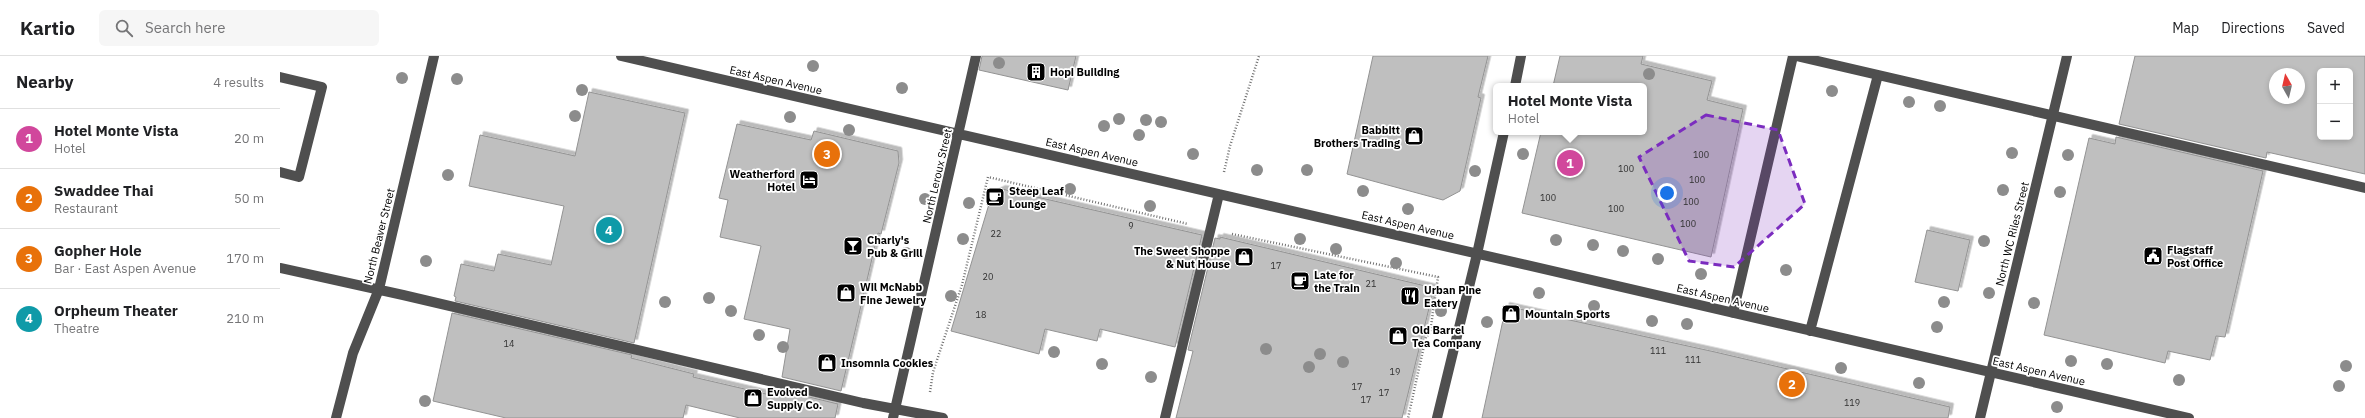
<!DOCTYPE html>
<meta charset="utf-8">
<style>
:root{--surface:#fff;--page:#f6f6f6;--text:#202124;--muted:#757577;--line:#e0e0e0;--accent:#db2777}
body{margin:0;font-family:"IBM Plex Sans",sans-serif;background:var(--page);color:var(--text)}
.controls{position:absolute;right:12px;top:12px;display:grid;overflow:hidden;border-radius:6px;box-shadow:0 2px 6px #0003}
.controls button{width:36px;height:36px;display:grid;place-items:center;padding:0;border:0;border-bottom:1px solid var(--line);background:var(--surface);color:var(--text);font:20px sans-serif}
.compass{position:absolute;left:1989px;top:12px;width:36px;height:36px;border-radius:50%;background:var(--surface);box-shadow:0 2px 6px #0003;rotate:352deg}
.you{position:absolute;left:1387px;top:137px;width:14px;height:14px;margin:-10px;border:3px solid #fff;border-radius:50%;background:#1a73e8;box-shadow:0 0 0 6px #1a73e833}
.badge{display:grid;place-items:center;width:26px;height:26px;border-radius:50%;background:var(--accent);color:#fff;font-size:13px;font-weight:700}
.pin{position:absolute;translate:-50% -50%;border:2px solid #fff;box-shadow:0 1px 4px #0006}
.popup{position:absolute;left:1213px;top:27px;width:154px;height:52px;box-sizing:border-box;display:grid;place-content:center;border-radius:6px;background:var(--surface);filter:drop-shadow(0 1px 3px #0005);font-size:13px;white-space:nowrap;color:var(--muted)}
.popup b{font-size:15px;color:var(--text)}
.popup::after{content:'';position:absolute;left:50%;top:100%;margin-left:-8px;border:8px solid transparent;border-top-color:var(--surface)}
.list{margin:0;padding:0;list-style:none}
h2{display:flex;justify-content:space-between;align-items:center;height:52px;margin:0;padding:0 16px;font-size:17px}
h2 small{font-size:13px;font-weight:400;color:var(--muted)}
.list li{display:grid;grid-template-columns:26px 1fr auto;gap:12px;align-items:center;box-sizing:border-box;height:60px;padding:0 16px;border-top:1px solid var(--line)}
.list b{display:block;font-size:15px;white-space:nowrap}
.list p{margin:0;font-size:13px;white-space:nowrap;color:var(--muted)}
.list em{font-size:13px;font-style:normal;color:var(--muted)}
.icon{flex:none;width:22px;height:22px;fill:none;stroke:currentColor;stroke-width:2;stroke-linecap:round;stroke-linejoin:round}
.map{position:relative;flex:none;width:2085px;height:362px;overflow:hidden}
header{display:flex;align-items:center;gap:24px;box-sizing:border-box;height:56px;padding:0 20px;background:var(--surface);border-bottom:1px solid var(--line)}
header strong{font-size:19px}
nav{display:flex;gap:22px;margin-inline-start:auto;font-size:14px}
.search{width:280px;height:36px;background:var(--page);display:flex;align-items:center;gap:10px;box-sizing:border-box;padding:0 14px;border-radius:6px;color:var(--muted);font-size:15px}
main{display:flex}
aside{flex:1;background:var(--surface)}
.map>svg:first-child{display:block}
.building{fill:#bfbfbf;stroke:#939393;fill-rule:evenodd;filter:url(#shadow)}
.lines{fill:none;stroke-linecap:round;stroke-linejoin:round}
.path{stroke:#717171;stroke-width:2.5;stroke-dasharray:1 2;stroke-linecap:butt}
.minor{stroke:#4f4f4f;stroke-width:10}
.tree{fill:#8c8c8c}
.marked{fill:#7b2cbf;fill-opacity:0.2;stroke:#7b2cbf;stroke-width:3;stroke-dasharray:8 5;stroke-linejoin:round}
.labels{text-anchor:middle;stroke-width:3.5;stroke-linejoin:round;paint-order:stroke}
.number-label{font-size:9px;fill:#303030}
.poi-label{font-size:11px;font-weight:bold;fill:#000;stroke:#fff;text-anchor:start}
.street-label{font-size:11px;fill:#000;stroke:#fff}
</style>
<header>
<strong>Kartio</strong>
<div class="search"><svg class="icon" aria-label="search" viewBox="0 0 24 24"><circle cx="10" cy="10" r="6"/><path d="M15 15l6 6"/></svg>Search here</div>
<nav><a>Map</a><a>Directions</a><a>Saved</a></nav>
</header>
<main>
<aside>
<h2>Nearby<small>4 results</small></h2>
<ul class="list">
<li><span class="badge" style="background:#d1479c">1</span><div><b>Hotel Monte Vista</b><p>Hotel</p></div><em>20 m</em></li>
<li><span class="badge" style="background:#e8710a">2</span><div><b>Swaddee Thai</b><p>Restaurant</p></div><em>50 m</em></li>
<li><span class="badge" style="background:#e8710a">3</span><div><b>Gopher Hole</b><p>Bar · East Aspen Avenue</p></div><em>170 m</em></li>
<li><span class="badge" style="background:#0f9aa8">4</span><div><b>Orpheum Theater</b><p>Theatre</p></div><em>210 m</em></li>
</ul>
</aside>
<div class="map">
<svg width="2085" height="362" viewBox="0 0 2085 362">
<defs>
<filter id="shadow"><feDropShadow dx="3.5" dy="-3.5" stdDeviation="0" flood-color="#0004"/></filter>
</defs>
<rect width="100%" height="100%" fill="#fff"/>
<path class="building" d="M 702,0 L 796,0 L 788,34 L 699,14 Z
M 1093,0 L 1208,0 L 1198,41 L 1201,42 L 1180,135 L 1163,144 L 1067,118 Z
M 1280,0 L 1363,0 L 1361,8 L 1432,25 L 1427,44 L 1463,53 L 1431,201 L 1242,157 L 1261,76 L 1364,76 L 1364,30 L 1273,30 Z
M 1855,0 L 2085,0 L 2085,118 L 1987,96 L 1986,102 L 1839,68 ZM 2040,15 L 2070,15 L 2070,81 L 2040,81 ZM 1995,18 L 2019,18 L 2019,42 L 1995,42 Z
M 309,36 L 405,57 L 354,287 L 175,245 L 176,241 L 174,240 L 181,208 L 214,215 L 218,198 L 271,209 L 284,150 L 189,130 L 200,79 L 295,100 Z
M 457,68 L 531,84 L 534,75 L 618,95 L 619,107 L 601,178 L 598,177 L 561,335 L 502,321 L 510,273 L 464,263 L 481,190 L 440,181 L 448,144 L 439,142 Z
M 1836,81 L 1983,115 L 1945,281 L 1936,280 L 1930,304 L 1888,295 L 1885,307 L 1764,279 L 1809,82 L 1835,88 Z
M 722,133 L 922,179 L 895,291 L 820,273 L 817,285 L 765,273 L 759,298 L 671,275 L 712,138 Z
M 1647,174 L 1690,184 L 1678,235 L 1635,226 Z
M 940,181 L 1154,232 L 1122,362 L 896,362 L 913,295 L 908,294 L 935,182 L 940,183 Z
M 1226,250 L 1435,296 L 1670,351 L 1668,362 L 1202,362 Z
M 172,257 L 352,299 L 351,302 L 414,318 L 413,321 L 499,341 L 500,334 L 558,348 L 555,362 L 460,362 L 406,349 L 403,362 L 226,362 L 153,345 Z"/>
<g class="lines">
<path class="path" d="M 944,116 L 950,90 L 979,0
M 952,178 L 1158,221 L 1150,277 L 1146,281 L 1128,362
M 650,336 L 653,316 L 682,229 L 708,121 L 908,168"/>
<path class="minor" d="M 341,0 L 1909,362
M 1516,0 L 2085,132
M 0,21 L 42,31 L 19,121 L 0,116
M 1235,30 L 1241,0
M 0,212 L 123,239 L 583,347 L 663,362
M 1453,257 L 1513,0
M 1530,275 L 1598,19
M 56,362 L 73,297 L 99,233 L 154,0
M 613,362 L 696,0
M 885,362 L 939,138
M 1157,362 L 1197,198 L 1224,76
M 1700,362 L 1787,0"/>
</g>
<g class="tree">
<circle cx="719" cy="7" r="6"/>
<circle cx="533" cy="10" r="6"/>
<circle cx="1369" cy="18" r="6"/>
<circle cx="122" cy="22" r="6"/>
<circle cx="177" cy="23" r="6"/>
<circle cx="622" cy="32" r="6"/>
<circle cx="302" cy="34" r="6"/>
<circle cx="1552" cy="35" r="6"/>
<circle cx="1629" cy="46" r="6"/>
<circle cx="1660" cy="50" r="6"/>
<circle cx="295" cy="60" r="6"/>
<circle cx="510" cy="61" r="6"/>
<circle cx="839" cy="63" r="6"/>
<circle cx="866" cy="64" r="6"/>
<circle cx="881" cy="66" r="6"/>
<circle cx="824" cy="70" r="6"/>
<circle cx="569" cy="74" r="6"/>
<circle cx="859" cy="79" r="6"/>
<circle cx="1732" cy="97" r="6"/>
<circle cx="913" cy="98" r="6"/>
<circle cx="1243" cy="98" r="6"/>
<circle cx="1788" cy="99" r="6"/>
<circle cx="977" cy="114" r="6"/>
<circle cx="1027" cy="114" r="6"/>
<circle cx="1195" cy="115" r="6"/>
<circle cx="168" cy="119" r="6"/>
<circle cx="790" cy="133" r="6"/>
<circle cx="1723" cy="134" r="6"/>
<circle cx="1083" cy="135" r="6"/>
<circle cx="1780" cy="136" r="6"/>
<circle cx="645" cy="143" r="6"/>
<circle cx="689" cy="147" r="6"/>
<circle cx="870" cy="150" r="6"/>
<circle cx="1128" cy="153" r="6"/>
<circle cx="683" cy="183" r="6"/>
<circle cx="1020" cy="183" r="6"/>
<circle cx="1276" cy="184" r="6"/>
<circle cx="1704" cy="185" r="6"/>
<circle cx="1313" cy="189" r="6"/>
<circle cx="1056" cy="193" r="6"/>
<circle cx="1343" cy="195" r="6"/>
<circle cx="626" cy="197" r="6"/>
<circle cx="1378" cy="203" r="6"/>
<circle cx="146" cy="205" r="6"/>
<circle cx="1116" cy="207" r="6"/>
<circle cx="1506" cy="214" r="6"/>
<circle cx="1421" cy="218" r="6"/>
<circle cx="1259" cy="237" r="6"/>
<circle cx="1709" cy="237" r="6"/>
<circle cx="671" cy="240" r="6"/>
<circle cx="429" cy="242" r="6"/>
<circle cx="385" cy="246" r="6"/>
<circle cx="1664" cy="246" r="6"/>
<circle cx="1754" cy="247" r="6"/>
<circle cx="1314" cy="250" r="6"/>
<circle cx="451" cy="255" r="6"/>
<circle cx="1161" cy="255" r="6"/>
<circle cx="1372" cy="265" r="6"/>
<circle cx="1207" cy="266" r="6"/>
<circle cx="1407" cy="268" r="6"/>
<circle cx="1657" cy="271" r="6"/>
<circle cx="479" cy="279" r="6"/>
<circle cx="503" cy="291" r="6"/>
<circle cx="986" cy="293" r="6"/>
<circle cx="774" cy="296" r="6"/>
<circle cx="1040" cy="298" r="6"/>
<circle cx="1791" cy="305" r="6"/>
<circle cx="1063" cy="306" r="6"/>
<circle cx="822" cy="308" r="6"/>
<circle cx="1827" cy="308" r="6"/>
<circle cx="2066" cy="310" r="6"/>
<circle cx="1029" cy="311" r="6"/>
<circle cx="1561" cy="312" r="6"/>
<circle cx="871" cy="321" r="6"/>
<circle cx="1899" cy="324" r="6"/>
<circle cx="1639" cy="327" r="6"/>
<circle cx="2059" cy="330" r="6"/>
<circle cx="145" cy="345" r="6"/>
<circle cx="1777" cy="351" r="6"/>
</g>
<path class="marked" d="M 1426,59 L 1498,74 L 1525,148 L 1454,211 L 1409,205 L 1359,101 Z"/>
<defs>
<g id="building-square" transform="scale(1)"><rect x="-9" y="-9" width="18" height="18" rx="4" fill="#000" stroke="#fff"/><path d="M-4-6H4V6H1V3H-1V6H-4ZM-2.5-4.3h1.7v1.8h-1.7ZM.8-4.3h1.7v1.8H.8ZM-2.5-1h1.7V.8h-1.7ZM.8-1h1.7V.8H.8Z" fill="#fff"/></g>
<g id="shop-square" transform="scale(1)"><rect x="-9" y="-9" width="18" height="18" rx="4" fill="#000" stroke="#fff"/><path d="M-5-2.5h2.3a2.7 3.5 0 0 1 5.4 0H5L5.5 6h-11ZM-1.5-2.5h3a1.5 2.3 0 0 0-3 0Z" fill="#fff"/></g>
<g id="hotel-square" transform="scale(1)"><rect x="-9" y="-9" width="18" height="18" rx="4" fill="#000" stroke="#fff"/><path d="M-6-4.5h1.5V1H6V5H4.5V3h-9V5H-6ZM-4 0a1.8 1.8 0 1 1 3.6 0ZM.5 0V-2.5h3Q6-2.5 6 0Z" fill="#fff"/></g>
<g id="cafe-square" transform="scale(1)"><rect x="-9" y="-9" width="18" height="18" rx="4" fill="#000" stroke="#fff"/><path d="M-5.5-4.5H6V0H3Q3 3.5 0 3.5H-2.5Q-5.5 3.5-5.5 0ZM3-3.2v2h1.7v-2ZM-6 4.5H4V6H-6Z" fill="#fff"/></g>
<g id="bar-square" transform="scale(1)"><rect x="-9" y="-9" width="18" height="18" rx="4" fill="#000" stroke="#fff"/><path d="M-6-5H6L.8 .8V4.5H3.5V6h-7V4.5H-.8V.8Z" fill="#fff"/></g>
<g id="civic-square" transform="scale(1)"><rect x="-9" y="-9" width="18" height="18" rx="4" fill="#000" stroke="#fff"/><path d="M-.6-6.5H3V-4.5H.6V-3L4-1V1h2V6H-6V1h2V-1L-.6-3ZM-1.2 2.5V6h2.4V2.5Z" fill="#fff"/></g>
<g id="restaurant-square" transform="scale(1)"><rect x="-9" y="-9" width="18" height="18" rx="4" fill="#000" stroke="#fff"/><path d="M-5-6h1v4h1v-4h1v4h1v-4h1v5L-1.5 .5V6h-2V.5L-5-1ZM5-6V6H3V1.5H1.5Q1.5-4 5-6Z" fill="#fff"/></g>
</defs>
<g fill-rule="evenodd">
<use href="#building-square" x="756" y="16"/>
<use href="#shop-square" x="1134" y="80"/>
<use href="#hotel-square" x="529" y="124"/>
<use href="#cafe-square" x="715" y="141"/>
<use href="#bar-square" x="573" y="190"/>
<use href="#civic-square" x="1873" y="200"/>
<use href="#shop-square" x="964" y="201"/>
<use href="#cafe-square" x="1020" y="225"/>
<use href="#shop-square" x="566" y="237"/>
<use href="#restaurant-square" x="1130" y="240"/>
<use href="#shop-square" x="1231" y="258"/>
<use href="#shop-square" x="1118" y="280"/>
<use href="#shop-square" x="547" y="307"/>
<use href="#shop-square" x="473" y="342"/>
</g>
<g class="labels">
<g class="number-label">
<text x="1421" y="102">100</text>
<text x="1346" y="116">100</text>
<text x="1417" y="127">100</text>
<text x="1268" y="145">100</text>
<text x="1411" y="149">100</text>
<text x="1336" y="156">100</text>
<text x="1408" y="171">100</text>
<text x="851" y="173">9</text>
<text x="716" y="181">22</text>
<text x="996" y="213">17</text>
<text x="708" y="224">20</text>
<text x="1091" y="231">21</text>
<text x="701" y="262">18</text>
<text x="229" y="291">14</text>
<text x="1378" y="298">111</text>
<text x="1413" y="307">111</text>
<text x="1115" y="319">19</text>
<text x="1077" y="334">17</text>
<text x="1104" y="340">17</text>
<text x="1086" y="347">17</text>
<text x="1572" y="350">119</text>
</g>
<g class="poi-label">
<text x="770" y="20">Hopi Building</text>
<text x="1120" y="78" text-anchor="end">Babbitt<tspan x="1120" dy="13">Brothers Trading</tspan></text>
<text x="515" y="122" text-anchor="end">Weatherford<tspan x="515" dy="13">Hotel</tspan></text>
<text x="729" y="139">Steep Leaf<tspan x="729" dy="13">Lounge</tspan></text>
<text x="587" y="188">Charly's<tspan x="587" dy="13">Pub &amp; Grill</tspan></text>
<text x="1887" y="198">Flagstaff<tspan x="1887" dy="13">Post Office</tspan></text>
<text x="950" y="199" text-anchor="end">The Sweet Shoppe<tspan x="950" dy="13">&amp; Nut House</tspan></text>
<text x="1034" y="223">Late for<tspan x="1034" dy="13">the Train</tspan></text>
<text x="580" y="235">Wil McNabb<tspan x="580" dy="13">Fine Jewelry</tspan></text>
<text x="1144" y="238">Urban Pine<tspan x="1144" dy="13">Eatery</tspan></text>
<text x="1245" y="262">Mountain Sports</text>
<text x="1132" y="278">Old Barrel<tspan x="1132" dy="13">Tea Company</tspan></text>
<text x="561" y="311">Insomnia Cookies</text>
<text x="487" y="340">Evolved<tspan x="487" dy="13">Supply Co.</tspan></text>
</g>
<g class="street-label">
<text transform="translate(496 24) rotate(13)" y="4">East Aspen Avenue</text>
<text transform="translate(812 96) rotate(13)" y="4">East Aspen Avenue</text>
<text transform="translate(657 120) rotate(-77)" y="4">North Leroux Street</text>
<text transform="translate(1128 169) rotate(13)" y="4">East Aspen Avenue</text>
<text transform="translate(1732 178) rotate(-76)" y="4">North WC Riles Street</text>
<text transform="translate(99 180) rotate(-76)" y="4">North Beaver Street</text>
<text transform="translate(1443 242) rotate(13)" y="4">East Aspen Avenue</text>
<text transform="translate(1759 315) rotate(13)" y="4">East Aspen Avenue</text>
</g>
</g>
</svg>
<div class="controls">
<button>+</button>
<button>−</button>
</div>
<svg class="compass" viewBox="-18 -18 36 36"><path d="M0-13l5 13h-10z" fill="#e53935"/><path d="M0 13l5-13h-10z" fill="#757577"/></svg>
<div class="you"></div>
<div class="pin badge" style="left:1290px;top:107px;background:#d1479c">1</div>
<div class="popup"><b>Hotel Monte Vista</b>Hotel</div>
<div class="pin badge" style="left:1512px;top:328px;background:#e8710a">2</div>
<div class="pin badge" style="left:547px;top:98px;background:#e8710a">3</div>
<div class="pin badge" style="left:329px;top:174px;background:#0f9aa8">4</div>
</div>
</main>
